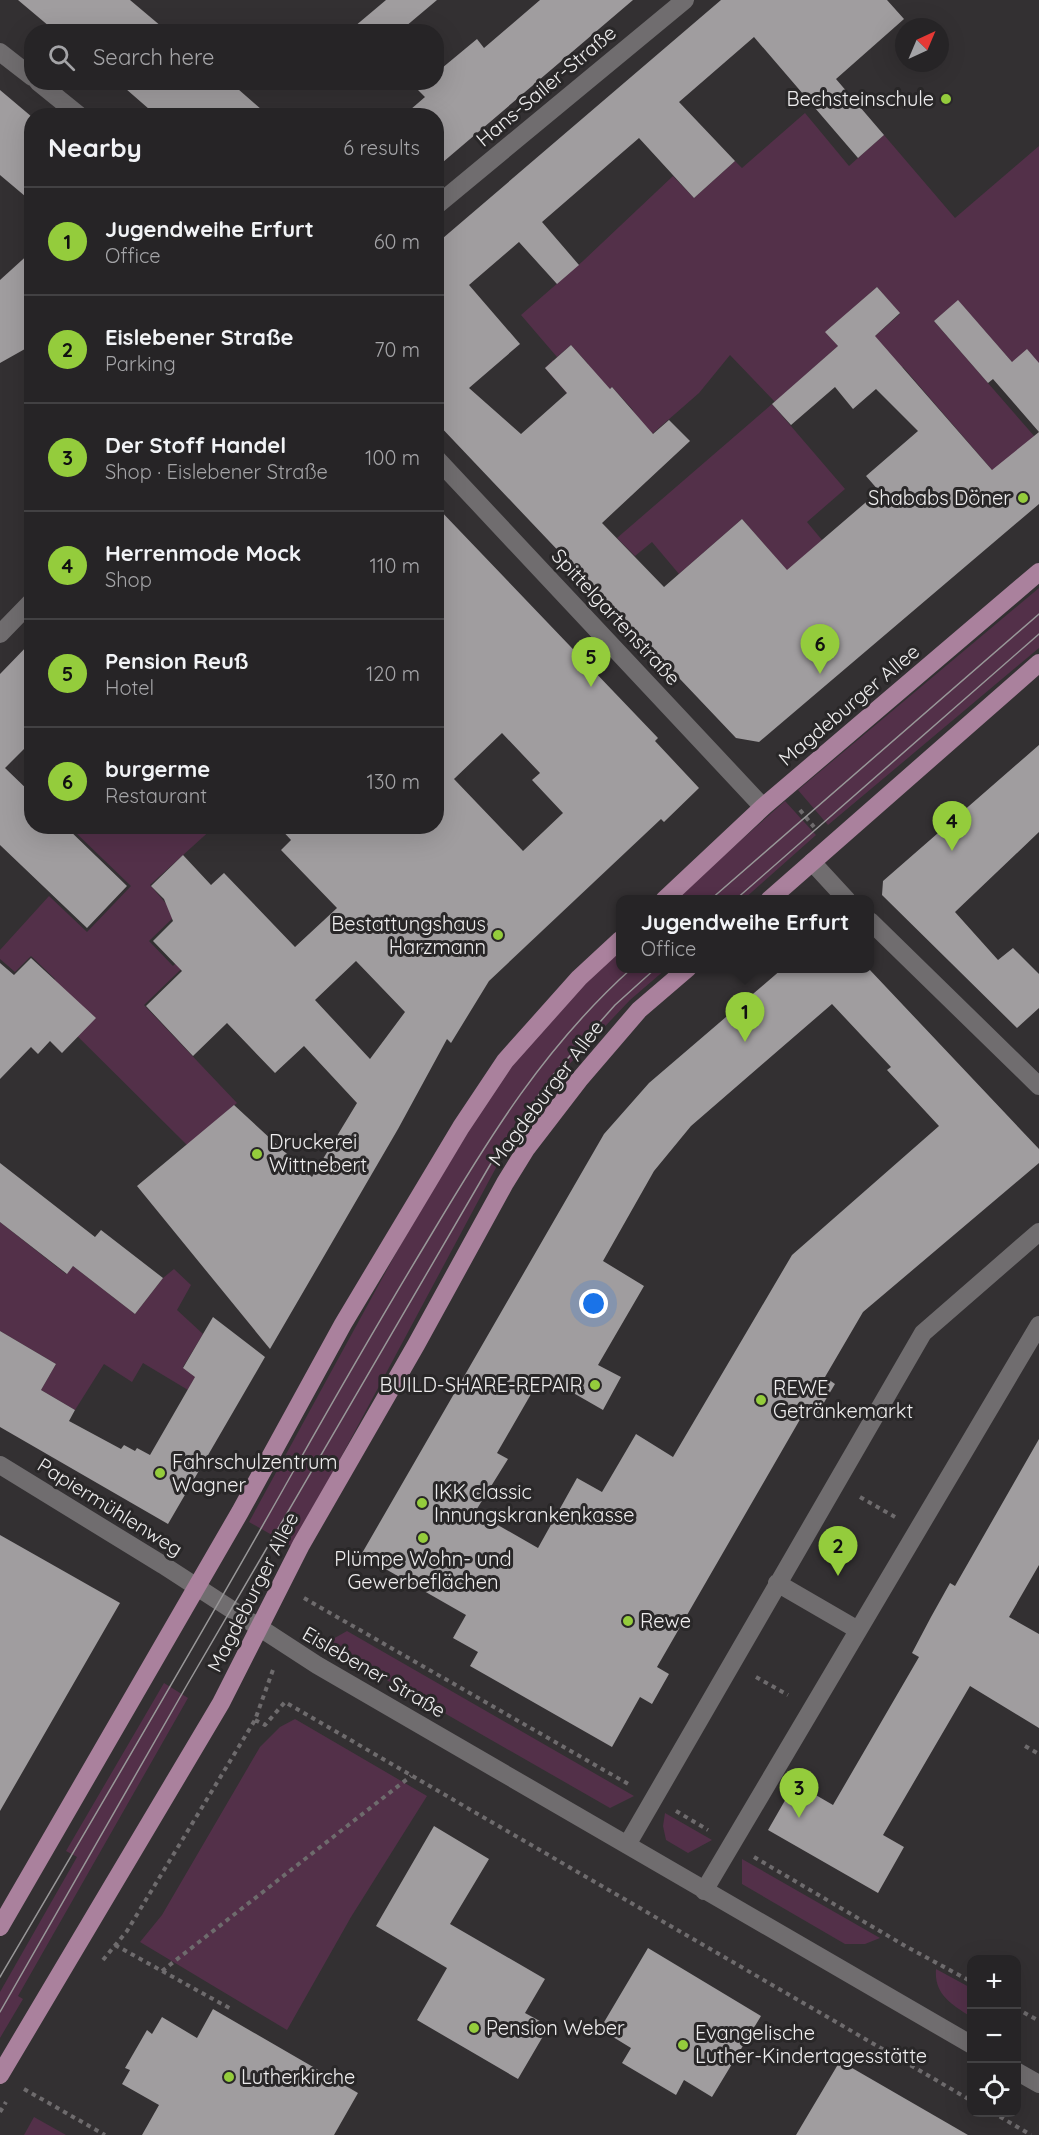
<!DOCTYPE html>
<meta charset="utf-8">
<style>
:root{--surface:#262426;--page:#323032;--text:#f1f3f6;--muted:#a4a4a7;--line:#424143;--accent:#94cc3c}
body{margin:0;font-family:Quicksand,sans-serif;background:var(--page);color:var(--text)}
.controls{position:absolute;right:18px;bottom:18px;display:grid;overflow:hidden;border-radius:12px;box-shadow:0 6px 24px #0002}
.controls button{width:54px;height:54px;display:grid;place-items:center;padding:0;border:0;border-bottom:2px solid var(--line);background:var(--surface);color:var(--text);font:30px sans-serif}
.compass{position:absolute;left:895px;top:18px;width:54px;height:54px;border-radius:50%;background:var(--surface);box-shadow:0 6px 24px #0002;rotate:44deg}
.you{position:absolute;left:594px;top:1304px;width:21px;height:21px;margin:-15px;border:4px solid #fff;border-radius:50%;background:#1a73e8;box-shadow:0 0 0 9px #1a73e833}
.badge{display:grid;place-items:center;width:39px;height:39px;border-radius:50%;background:var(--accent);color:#111;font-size:20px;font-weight:700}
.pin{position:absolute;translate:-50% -50px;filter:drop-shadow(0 2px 3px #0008)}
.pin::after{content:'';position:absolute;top:32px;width:21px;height:18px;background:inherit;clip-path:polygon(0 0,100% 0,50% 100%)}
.popup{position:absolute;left:616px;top:895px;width:258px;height:78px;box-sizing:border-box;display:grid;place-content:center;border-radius:12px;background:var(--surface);filter:drop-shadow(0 2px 4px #0005);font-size:20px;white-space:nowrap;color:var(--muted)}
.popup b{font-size:22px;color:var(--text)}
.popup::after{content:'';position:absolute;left:50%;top:100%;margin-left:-12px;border:12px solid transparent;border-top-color:var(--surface)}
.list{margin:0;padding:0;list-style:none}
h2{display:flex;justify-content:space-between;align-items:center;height:78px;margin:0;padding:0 24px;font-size:26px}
h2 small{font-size:20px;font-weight:400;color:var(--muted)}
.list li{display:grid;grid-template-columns:39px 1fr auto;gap:18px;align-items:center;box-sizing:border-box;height:108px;padding:0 24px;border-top:2px solid var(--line)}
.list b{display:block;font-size:22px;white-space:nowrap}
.list p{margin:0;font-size:20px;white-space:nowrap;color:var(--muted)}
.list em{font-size:20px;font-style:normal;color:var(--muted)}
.icon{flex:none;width:33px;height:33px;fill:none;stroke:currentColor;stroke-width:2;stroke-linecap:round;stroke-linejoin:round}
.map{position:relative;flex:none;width:1039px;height:2135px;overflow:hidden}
.search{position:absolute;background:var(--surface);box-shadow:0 6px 24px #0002;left:24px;top:24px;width:420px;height:66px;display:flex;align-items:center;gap:15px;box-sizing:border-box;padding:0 21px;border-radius:24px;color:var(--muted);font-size:22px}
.panel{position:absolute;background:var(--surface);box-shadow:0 6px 24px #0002;left:24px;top:108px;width:420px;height:726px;border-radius:24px}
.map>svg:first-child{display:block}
.green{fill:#533049}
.building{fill:#a09d9f;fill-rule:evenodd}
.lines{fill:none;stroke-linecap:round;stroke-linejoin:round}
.path{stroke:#6e6b6d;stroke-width:4;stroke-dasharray:4.5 4.5;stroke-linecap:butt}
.minor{stroke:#706d6f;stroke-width:18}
.major{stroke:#aa819d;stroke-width:18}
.tram{stroke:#989798;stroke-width:1.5}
.poi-dot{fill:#94cc3c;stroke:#292728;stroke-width:2}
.labels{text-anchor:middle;stroke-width:6;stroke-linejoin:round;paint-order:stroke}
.street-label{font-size:20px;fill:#eeedee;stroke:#292728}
.poi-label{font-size:20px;fill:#eeedee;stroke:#292728;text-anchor:start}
</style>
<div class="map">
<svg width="1039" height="2135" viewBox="0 0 1039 2135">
<rect width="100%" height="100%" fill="#333032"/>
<path class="green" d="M 805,113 L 849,166 L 884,135 L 955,218 L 1039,146 L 1039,363 L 1012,362 L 958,301 L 934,321 L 1035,437 L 993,471 L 903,367 L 876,389 L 849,359 L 900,314 L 877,287 L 826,332 L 838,346 L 775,402 L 730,355 L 699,393 L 604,476 L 557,476 L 633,410 L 612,387 L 597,400 L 571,398 L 545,368 L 553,360 L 570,380 L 588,364 L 571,345 L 557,357 L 521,315 L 583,261 L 673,176 L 694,198 L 735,161 L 742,168 Z
M 772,404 L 845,489 L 807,522 L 822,540 L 787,571 L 742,519 L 679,574 L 652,542 L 635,556 L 617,538 Z
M 1039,588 L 1039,648 L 828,825 L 798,790 Z
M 785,801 L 816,835 L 744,899 L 674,900 Z
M 81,827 L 214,827 L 150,885 L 176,915 L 149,941 L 173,966 L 199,940 L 205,946 L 144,1005 L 237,1103 L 187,1145 L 38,997 L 55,979 L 31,956 L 15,972 L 0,959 L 0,950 L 49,896 L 87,932 L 131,886 L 75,832 Z
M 620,947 L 620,968 L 666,969 L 630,1000 L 560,1074 L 506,1149 L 293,1547 L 249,1522 L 466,1125 L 524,1042 Z
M 0,1222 L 66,1274 L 73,1266 L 135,1314 L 163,1278 L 174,1269 L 191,1285 L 177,1310 L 203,1334 L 183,1367 L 195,1377 L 188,1390 L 143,1363 L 132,1382 L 104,1364 L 75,1410 L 41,1390 L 56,1364 L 0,1331 Z
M 347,1631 L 634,1796 L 610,1808 L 324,1644 Z
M 164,1683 L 188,1698 L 18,1996 L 23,1999 L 0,2038 L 0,1992 L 77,1857 L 66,1851 Z
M 295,1719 L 427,1796 L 351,1917 L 287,2030 L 140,1942 L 162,1915 L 260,1747 L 280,1727 Z
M 665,1813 L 712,1840 L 688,1853 L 666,1840 L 663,1826 Z
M 742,1859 L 880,1938 L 865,1944 L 845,1944 L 742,1884 Z
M 936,1969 L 971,1988 L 970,2016 C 951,2004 934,1994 936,1969 Z
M 34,2117 L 66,2135 L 24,2135 Z"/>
<path class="building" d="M 18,0 L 130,0 L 168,32 L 56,32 Z
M 386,0 L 437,0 L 399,32 L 348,32 Z
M 540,0 L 633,0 L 436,168 L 436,116 L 403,116 L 425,97 L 418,90 L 426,82 L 436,82 L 436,73 L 477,39 L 484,48 Z
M 721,0 L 887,0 L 904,19 L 836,79 L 884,135 L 858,158 L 754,37 L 679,102 L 735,161 L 694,198 L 639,138 L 542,222 L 579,265 L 557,284 L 519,242 L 469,285 L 520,344 L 469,388 L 521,434 L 567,393 L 545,368 L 571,345 L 610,389 L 612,387 L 653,434 L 669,420 L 690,441 L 602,523 L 664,587 L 742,519 L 787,570 L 879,491 L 866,476 L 918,431 L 876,389 L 853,409 L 835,387 L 791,425 L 772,404 L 838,346 L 825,332 L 877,287 L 900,313 L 875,336 L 992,470 L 1039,432 L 1039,504 L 759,742 L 736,738 L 436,422 L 436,244 Z
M 118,82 L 230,82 L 269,116 L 157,116 Z
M 0,90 L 32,117 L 32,202 L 0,175 Z
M 32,251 L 32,345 L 0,363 L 0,280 Z
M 958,300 L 1012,362 L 1027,349 L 1039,363 L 1039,432 L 993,379 L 988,383 L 934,321 Z
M 436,506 L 658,738 L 655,741 L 699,788 L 664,822 L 661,819 L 489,981 L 451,1043 L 447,1039 L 398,1129 L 270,1349 L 137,1186 L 234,1105 L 312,1177 L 357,1103 L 304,1046 L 275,1073 L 227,1023 L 193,1056 L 146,1006 L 182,971 L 153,941 L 173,921 L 164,899 L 151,886 L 183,855 L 211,885 L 224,873 L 295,947 L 337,908 L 281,850 L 291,840 L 278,826 L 436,826 ZM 502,733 L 540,773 L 532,780 L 563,813 L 523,851 L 454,779 ZM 356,961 L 405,1012 L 370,1059 L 315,1000 Z
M 32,641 L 32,741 L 5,768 L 32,794 L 32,826 L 65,826 L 127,886 L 87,928 L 0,845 L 0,674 Z
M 1039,745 L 1039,832 L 955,912 L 998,960 L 1013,948 L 1039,974 L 1039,1008 L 1017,1028 L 882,895 L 883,881 Z
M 31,958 L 96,1018 L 62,1053 L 50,1041 L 38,1054 L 31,1047 L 0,1079 L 0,963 L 14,975 Z
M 782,969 L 869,969 L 1039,1149 L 1039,1163 L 863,1312 L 825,1377 L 835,1384 L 816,1416 L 806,1409 L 657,1667 L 669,1674 L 652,1704 L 640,1697 L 612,1747 L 470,1666 L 478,1652 L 453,1638 L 466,1615 L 361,1555 L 604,1134 L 649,1083 ZM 832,1004 L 891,1067 L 887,1070 L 939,1126 L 792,1255 L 673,1457 L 636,1434 L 602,1492 L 577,1478 L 538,1548 L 475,1512 L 508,1459 L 497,1453 L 542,1375 L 603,1410 L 621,1377 L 598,1365 L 644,1286 L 603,1261 L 654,1171 L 691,1126 Z
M 0,1163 L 95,1237 L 101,1230 L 163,1278 L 135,1314 L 73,1266 L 67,1274 L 0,1222 Z
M 213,1317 L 265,1357 L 168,1524 L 0,1427 L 0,1331 L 56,1364 L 41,1390 L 75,1410 L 69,1421 L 121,1449 L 124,1445 L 135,1451 L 137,1448 L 150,1455 L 195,1377 L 183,1368 Z
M 1039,1439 L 1039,1565 L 1009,1617 L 1039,1634 L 1039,1728 L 970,1686 L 883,1835 L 904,1847 L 878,1893 L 768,1830 L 795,1783 L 833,1805 L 919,1657 L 912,1653 L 931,1617 L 950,1583 L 955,1586 Z
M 0,1535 L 120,1603 L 0,1811 Z
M 434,1826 L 489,1859 L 450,1924 L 545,1979 L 525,2013 L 549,2026 L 518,2079 L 417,2020 L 447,1968 L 376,1926 Z
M 648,1948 L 761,2016 L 712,2097 L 684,2080 L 676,2095 L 622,2063 L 631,2048 L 600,2029 Z
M 213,2009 L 358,2093 L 334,2135 L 142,2135 L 159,2105 L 122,2084 L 130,2070 L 125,2068 L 147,2030 L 152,2034 L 162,2017 L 197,2038 Z
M 840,2061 L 968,2135 L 796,2135 Z"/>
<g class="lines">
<path class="path" d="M 800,810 L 814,827
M 860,1497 L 895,1517
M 304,1598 L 630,1785
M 756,1677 L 788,1695
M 255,1720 L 265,1725 L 285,1702 L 972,2101
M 1025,1746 L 1039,1754
M 676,1811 L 708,1830
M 754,1857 L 907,1947 L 972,1982
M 115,1945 L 231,2009
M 103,1960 L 127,1931 L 255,1720 L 274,1667
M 162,1971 L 411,1776
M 1016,2008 L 1039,2021
M 24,2089 L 105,2135
M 0,2112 L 6,2102
M 992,2112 L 1031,2135"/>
<path class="minor" d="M 0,52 L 32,77
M 38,82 L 80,116
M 436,206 L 685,0
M 436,458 L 763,807
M 0,634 L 32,601
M 812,862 L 847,900
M 870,921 L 1039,1086
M 0,1465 L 163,1565 L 317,1665 L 972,2045
M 777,1583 L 858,1630
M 627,1845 L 923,1333 L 1039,1232
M 704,1891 L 1039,1325
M 1016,2071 L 1039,2084"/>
<path class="major" d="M 664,900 L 763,807 L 1039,572
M 769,900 L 1039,663
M 0,1927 L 240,1512 L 343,1324 L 461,1127 L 505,1061 L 579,978 L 620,940
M 0,2075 L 221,1703 L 301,1545 L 416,1345 L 505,1183 L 526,1149 L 579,1080 L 639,1010 L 688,968"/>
<path class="tram" d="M 710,900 L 1039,614
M 735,900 L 1039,634
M 0,1977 C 100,1807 201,1636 298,1463 C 341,1387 385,1311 431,1235 C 490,1136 545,1046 632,968
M 0,2012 L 187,1685 L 497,1153 L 554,1074 L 615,1005 L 656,968"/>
</g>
<g class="poi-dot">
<circle cx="946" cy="99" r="6"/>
<circle cx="1023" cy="498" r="6"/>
<circle cx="498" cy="935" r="6"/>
<circle cx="257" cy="1154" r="6"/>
<circle cx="595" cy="1385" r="6"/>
<circle cx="761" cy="1400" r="6"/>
<circle cx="160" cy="1473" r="6"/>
<circle cx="422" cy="1503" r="6"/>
<circle cx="423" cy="1538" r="6"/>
<circle cx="628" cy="1621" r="6"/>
<circle cx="474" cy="2028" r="6"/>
<circle cx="683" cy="2045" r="6"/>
<circle cx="229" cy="2077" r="6"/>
</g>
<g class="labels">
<g class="street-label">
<text transform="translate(546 86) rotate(-40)" y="7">Hans-Sailer-Straße</text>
<text transform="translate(616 617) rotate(47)" y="7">Spittelgartenstraße</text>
<text transform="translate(849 705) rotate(-40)" y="7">Magdeburger Allee</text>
<text transform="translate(546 1093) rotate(-53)" y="7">Magdeburger Allee</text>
<text transform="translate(110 1507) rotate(32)" y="7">Papiermühlenweg</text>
<text transform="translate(253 1592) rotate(-63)" y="7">Magdeburger Allee</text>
<text transform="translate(374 1672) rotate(30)" y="7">Eislebener Straße</text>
</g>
<g class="poi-label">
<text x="934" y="106" text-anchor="end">Bechsteinschule</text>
<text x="1011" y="505" text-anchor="end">Shababs Döner</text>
<text x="486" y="931" text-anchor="end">Bestattungshaus<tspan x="486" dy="23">Harzmann</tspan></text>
<text x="269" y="1149">Druckerei<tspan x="269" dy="23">Wittnebert</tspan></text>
<text x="583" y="1392" text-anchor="end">BUILD-SHARE-REPAIR</text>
<text x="773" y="1395">REWE<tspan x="773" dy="23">Getränkemarkt</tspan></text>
<text x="172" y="1469">Fahrschulzentrum<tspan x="172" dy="23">Wagner</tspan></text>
<text x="434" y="1499">IKK classic<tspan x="434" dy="23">Innungskrankenkasse</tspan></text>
<text x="423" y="1566" text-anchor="middle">Plümpe Wohn- und<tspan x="423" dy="23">Gewerbeflächen</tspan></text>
<text x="640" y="1628">Rewe</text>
<text x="486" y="2035">Pension Weber</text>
<text x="695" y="2040">Evangelische<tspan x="695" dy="23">Luther-Kindertagesstätte</tspan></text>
<text x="241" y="2084">Lutherkirche</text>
</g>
</g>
</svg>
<div class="controls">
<button>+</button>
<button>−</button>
<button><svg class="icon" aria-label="locate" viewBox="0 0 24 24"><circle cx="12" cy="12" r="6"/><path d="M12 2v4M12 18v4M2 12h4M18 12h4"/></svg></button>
</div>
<svg class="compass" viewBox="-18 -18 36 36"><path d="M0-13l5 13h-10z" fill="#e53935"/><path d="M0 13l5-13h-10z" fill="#a4a4a7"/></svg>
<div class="you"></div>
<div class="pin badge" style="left:745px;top:1042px">1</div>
<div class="popup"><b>Jugendweihe Erfurt</b>Office</div>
<div class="pin badge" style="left:838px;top:1576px">2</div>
<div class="pin badge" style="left:799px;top:1818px">3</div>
<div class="pin badge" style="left:952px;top:851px">4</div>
<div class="pin badge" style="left:591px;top:687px">5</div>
<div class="pin badge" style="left:820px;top:674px">6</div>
<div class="search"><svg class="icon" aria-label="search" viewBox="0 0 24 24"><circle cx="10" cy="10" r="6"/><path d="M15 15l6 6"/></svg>Search here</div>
<section class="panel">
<h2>Nearby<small>6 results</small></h2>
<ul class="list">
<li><span class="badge">1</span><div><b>Jugendweihe Erfurt</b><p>Office</p></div><em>60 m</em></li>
<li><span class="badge">2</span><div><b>Eislebener Straße</b><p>Parking</p></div><em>70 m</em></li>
<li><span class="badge">3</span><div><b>Der Stoff Handel</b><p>Shop · Eislebener Straße</p></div><em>100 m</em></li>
<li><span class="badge">4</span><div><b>Herrenmode Mock</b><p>Shop</p></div><em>110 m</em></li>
<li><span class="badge">5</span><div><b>Pension Reuß</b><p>Hotel</p></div><em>120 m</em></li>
<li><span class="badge">6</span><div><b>burgerme</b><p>Restaurant</p></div><em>130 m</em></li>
</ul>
</section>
</div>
